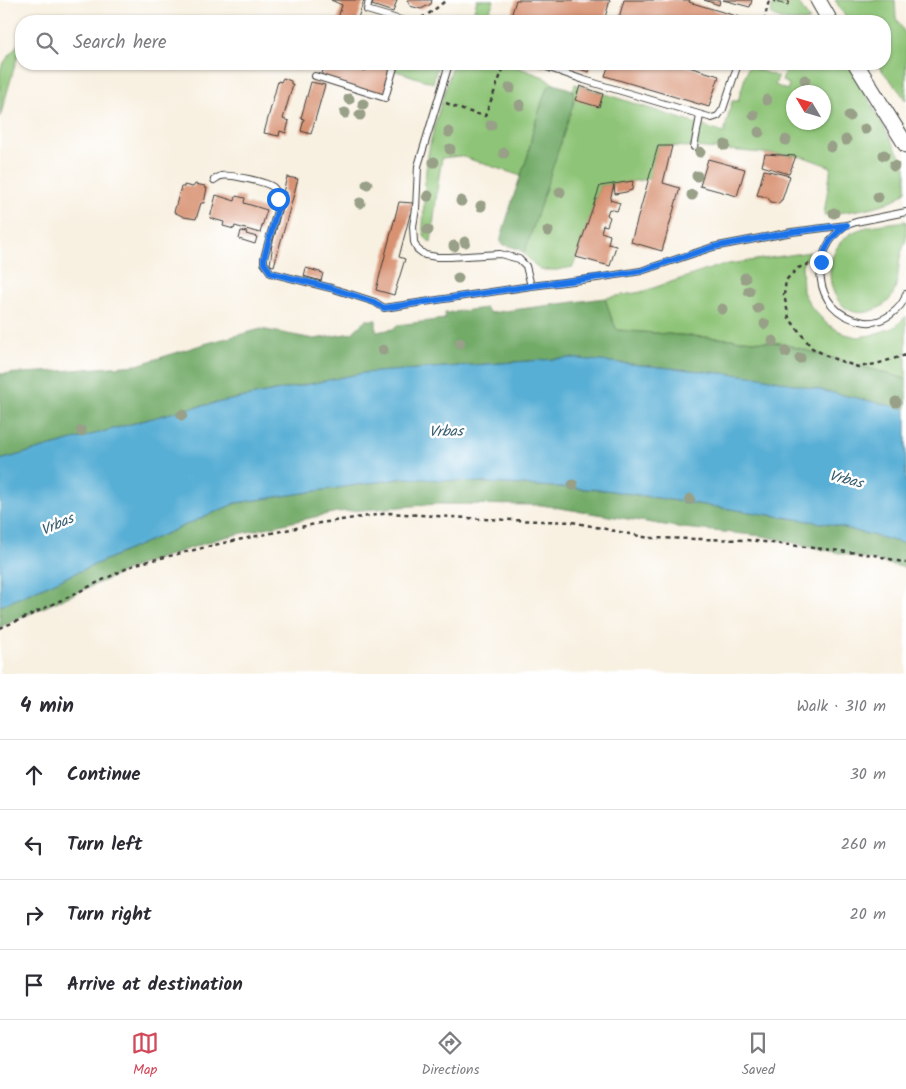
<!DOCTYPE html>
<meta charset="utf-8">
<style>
:root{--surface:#fff;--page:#f2f2f3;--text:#2b2b33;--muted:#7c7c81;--line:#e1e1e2;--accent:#d1495b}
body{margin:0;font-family:Kalam,sans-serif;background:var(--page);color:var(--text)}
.compass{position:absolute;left:786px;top:85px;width:45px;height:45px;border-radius:50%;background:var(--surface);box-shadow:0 1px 4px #0004;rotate:308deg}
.stop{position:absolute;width:15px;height:15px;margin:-11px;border:4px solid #1a73e8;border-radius:50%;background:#fff}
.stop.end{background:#1a73e8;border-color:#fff;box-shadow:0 1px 5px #0008}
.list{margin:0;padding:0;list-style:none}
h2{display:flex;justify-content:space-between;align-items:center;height:65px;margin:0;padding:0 20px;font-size:21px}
h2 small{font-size:16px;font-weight:400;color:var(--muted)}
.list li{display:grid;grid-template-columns:32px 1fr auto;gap:15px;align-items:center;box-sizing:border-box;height:70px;padding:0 20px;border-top:1px solid var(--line)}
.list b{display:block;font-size:19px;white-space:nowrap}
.list em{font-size:16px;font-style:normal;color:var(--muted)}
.icon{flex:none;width:28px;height:28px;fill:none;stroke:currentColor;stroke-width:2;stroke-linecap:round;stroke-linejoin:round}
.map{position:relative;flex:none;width:906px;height:674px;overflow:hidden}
.search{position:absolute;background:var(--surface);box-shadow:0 1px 4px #0004;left:15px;right:15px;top:15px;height:55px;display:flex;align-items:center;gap:12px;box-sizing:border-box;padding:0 18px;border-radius:20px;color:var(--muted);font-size:19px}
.sheet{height:345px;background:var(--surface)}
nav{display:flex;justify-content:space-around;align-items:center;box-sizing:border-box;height:70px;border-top:1px solid var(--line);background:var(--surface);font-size:14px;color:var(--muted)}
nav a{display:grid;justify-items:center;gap:2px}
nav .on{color:var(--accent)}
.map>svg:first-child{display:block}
.green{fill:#8ec477;stroke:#55704a;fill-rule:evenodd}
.forest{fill:#72aa68;stroke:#476342}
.water{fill:#59afd5;stroke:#3a6678}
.building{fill:#d89272}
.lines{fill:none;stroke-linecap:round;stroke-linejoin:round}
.service-casing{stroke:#3d3c39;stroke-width:8}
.tertiary-casing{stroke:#3d3c39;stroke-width:17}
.path{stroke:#3d3c39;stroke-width:2.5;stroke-dasharray:4 4;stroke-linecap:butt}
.service{stroke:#fff;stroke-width:6}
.tertiary{stroke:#fff;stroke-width:15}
.tree{fill:#98a088}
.route{stroke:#1a73e8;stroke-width:6}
.labels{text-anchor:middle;stroke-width:5;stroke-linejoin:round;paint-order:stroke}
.water-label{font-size:15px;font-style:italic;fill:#375e6f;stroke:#fff}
</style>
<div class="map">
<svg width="906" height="674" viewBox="0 0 906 674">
<rect width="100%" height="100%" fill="#fff"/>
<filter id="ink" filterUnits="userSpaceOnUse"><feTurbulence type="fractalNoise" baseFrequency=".02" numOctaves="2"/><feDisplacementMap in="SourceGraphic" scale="10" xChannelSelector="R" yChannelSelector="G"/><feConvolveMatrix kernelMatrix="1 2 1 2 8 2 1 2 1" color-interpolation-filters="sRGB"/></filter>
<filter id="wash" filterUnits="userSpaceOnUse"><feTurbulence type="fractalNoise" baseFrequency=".0096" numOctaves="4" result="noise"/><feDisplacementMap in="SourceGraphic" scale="20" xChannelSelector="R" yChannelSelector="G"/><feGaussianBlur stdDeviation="1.12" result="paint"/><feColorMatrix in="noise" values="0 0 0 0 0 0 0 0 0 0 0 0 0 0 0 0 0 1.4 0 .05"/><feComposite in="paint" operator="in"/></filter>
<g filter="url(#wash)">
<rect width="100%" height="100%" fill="#f8f0e0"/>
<path class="green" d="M 477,0 L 494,0 L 486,21 L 471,21 Z
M 773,0 L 797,0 L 810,21 L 786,21 L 771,15 Z
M 835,0 L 895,0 L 896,18 L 906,35 L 906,101 C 898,87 886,77 877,64 L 885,64 L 885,21 L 848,21 Z
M 21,40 L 21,44 L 0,117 L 0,72 L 2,65 Z
M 375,64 L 438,64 L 433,83 Z
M 453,64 L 509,64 L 544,77 L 554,84 L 549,86 L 546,90 L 533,130 L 528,155 L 521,176 L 460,156 L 442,158 L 439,176 L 431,243 C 426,239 424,236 423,230 C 424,203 424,176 429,149 C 435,120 445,92 453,64 Z
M 749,64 L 755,64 L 754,68 L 778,77 L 775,85 L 787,90 L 789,84 L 782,81 L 788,64 L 849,64 L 906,167 L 906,191 C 889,209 848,211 824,215 L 831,167 L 804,157 L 796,156 L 694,147 L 658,146 L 649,179 L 600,186 L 573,267 L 557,270 L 540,270 L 522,252 L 575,84 L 724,133 L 732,101 L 738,101 ZM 794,92 L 824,92 L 824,122 L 794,122 Z
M 906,221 C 906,227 906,234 906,240 C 904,246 901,252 900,258 C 898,271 898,285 892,296 C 888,303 882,307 874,310 C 831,327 813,258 850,234 C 866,224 888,224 906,221 Z
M 810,252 L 802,265 L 803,292 L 812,308 L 827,324 L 845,334 L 858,337 L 871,335 L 892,328 L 896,326 L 906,316 L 906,379 L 780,343 L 617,330 L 611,317 L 605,298 L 641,292 L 722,265 Z"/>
<path class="forest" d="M 554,84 L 573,90 L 574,102 L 527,246 L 525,251 L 522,252 C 519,248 507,246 501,244 L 501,238 L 514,195 L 528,155 L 533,130 L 546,90 L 549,86 Z
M 605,298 L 611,317 L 617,330 L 780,343 L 906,379 L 906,409 L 761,377 L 570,358 L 363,373 L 182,410 L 0,460 L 0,374 L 60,371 L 137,365 L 204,344 L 261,329 L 314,339 L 352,333 L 366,320 L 376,320 L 376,332 L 393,329 L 397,325 L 445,319 L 445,313 L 486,308 L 490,313 Z
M 405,478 L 605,490 L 829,524 L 906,544 L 906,568 L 763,536 L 683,528 L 541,505 L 437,504 L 337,512 L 221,538 L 137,566 L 0,627 L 0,606 L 236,503 Z"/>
<path class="water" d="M 570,358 L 761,377 L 906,409 L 906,544 L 829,524 L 605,490 L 405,478 L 236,503 L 0,606 L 0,460 L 182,410 L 363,373 Z"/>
<g id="blocks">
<path class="building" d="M 331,0 L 364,0 L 357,21 L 337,21 L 342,5 Z
M 374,0 L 397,0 L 393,12 L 372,5 Z
M 407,0 L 432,0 L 431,4 L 421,9 L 410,6 Z
M 516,0 L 610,0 L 604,21 L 501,21 L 502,18 L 510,20 Z
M 624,0 L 690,0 L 689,2 L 743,18 L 742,21 L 618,21 Z
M 704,0 L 720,0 L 719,5 Z
M 723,0 L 752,0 L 750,7 Z
M 775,0 L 789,0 L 788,5 L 774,2 Z
M 325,64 L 345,64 L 344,66 L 365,71 L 368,64 L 375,64 L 393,70 L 383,96 L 321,77 Z
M 563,64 L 591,64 L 589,72 Z
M 609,64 L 679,64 L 719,76 L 709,107 L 605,76 Z
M 283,78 L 291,81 L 291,84 L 293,84 L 283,119 L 289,121 L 286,133 L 280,131 L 279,136 L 264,133 L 278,81 L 281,82 Z
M 311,82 L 325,85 L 311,134 L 301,131 L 304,119 L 301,118 Z
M 580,86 L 603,94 L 599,107 L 575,100 Z
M 658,146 L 672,146 L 663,183 L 680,188 L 662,251 L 631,242 Z
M 765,154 L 796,156 L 789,174 L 762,166 Z
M 708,159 L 745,169 L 737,196 L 700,186 Z
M 764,170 L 790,176 L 782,200 L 781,200 L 779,204 L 771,202 L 767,197 L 757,195 Z
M 287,177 L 298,179 L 274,266 L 270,265 L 272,250 L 271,249 L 286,192 L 283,192 Z
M 633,181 L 632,190 L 626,192 L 615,194 L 614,185 L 610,200 L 620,203 L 617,211 L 609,209 L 607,215 L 610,217 L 607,226 L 603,225 L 601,232 L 610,235 L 608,244 L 616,246 L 610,266 L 576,257 L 600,186 Z
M 195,184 L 205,186 L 205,188 L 207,188 L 204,203 L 201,203 L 196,219 L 184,217 L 174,212 L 181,187 L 184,187 L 184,185 L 193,187 Z
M 216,195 L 235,201 L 236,196 L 245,198 L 244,203 L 267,210 L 260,233 L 235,226 L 234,229 L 223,226 L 224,222 L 210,218 Z
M 399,202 L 413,203 L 399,257 L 405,259 L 394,295 L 376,290 Z
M 241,231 L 247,232 L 246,234 L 257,237 L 255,244 L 239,239 Z
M 306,268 L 323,273 L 321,281 L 304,276 Z"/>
</g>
</g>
<g filter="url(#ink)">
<use href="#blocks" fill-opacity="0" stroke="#3d3c39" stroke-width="1"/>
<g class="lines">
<g class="service-casing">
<path id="service" d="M 369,0 L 367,10 L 404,21
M 449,64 L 418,166 L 416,209 L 413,226 L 414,242 L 417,249 L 425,255 L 437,257 L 450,257 L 500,254 L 519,259 L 526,266 L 531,286 L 597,278 L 641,271 L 713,247 L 792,232 L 847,225 L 856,222 L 906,212
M 538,64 L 584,80 L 712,118 L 718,116 L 723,109 L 738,64
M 315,76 L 385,98 L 395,64
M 694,147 L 700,116
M 214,180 C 216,179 218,177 221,176 C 229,174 268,182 274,188 C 279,193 278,200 278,207 L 264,258 L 264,263 L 271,273 L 331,288 L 375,302 L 384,308 L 531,286
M 846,225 C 808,251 812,311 860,321 C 870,324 881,321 890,315 C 897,310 904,303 906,294"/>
</g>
<g class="tertiary-casing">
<path id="tertiary" d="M 818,0 L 830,21
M 856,64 L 906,145"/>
</g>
<path class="path" d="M 414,21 C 427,16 436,9 446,0
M 764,21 L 769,0
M 446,103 L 463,110 L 485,116 L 505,64
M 809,264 L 798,268 L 786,280 L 784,295 L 789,318 L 812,348 L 829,357 L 858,367 L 876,364 L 906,355
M 0,628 L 24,618 L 136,564 L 223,543 L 320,523 L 390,513 L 482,519 L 572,522 L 649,538 L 747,540 L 874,555 L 906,563"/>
<use href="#service" class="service"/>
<use href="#tertiary" class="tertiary"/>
</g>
<g class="tree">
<circle cx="805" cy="80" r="5.5"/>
<circle cx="510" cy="88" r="5.5"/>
<circle cx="349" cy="99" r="5.5"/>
<circle cx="767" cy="100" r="5.5"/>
<circle cx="363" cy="104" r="5.5"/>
<circle cx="520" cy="105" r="5.5"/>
<circle cx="345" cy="113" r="5.5"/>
<circle cx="360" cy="115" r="5.5"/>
<circle cx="754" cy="115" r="5.5"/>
<circle cx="849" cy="116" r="5.5"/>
<circle cx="491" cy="125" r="5.5"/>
<circle cx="865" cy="129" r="5.5"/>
<circle cx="449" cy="132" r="5.5"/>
<circle cx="759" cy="132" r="5.5"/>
<circle cx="786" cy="140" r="5.5"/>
<circle cx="846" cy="140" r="5.5"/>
<circle cx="725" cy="145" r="5.5"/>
<circle cx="831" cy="147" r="5.5"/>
<circle cx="450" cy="149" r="5.5"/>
<circle cx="700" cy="152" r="5.5"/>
<circle cx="504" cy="153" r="5.5"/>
<circle cx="884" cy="155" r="5.5"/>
<circle cx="434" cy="162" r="5.5"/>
<circle cx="894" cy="166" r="5.5"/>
<circle cx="697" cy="176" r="5.5"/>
<circle cx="367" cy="184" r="5.5"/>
<circle cx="560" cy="192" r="5.5"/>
<circle cx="692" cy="195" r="5.5"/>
<circle cx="428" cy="196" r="5.5"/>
<circle cx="878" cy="197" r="5.5"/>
<circle cx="461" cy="201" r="5.5"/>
<circle cx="360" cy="203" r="5.5"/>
<circle cx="481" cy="206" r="5.5"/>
<circle cx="834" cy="213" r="5.5"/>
<circle cx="428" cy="230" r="5.5"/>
<circle cx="548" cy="231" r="5.5"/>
<circle cx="465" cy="242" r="5.5"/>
<circle cx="454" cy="246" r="5.5"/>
<circle cx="458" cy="278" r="5.5"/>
<circle cx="745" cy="278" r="5.5"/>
<circle cx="749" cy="291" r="5.5"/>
<circle cx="758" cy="308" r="5.5"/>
<circle cx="722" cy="309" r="5.5"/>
<circle cx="765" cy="324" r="5.5"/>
<circle cx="773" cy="341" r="5.5"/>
<circle cx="460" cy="343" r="5.5"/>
<circle cx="383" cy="350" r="5.5"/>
<circle cx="786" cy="352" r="5.5"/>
<circle cx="800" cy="358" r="5.5"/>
<circle cx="896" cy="402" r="5.5"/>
<circle cx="182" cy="415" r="5.5"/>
<circle cx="81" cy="431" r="5.5"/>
<circle cx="573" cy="485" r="5.5"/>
<circle cx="690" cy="499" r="5.5"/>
</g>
</g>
<g class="lines" filter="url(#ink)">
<path class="route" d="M 278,199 L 278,207 L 264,258 L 264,263 L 271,273 L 331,288 L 374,302 L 384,308 L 531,286 L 616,275 L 641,271 L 713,247 L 792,232 L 847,225 C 832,235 826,245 821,262"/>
</g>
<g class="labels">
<g class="water-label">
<text transform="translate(446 431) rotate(-1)" y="5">Vrbas</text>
<text transform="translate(846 479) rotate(14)" y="5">Vrbas</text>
<text transform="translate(57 524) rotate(-24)" y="5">Vrbas</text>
</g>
</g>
</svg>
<svg class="compass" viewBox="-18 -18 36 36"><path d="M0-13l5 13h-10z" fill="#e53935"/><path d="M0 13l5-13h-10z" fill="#7c7c81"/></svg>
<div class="stop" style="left:278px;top:199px"></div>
<div class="stop end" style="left:821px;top:262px"></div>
<div class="search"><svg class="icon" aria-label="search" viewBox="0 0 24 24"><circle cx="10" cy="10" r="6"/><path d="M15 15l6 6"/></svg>Search here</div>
</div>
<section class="sheet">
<h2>4 min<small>Walk · 310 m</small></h2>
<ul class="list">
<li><svg class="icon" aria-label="ahead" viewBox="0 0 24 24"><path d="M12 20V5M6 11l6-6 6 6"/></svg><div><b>Continue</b></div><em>30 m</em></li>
<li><svg class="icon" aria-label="left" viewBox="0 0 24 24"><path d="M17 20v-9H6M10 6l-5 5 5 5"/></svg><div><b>Turn left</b></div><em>260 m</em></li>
<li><svg class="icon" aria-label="right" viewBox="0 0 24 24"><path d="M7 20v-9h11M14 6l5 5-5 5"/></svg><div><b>Turn right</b></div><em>20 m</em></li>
<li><svg class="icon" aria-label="arrive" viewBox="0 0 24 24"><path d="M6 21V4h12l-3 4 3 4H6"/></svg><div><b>Arrive at destination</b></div></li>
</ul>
</section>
<nav>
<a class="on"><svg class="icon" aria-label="map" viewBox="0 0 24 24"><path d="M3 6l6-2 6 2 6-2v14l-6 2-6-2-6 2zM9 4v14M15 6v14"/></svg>Map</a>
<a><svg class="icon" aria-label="directions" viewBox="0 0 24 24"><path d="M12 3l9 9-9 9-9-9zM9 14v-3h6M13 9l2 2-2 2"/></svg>Directions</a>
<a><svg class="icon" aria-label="saved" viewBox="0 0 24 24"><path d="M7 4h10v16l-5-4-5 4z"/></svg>Saved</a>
</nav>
